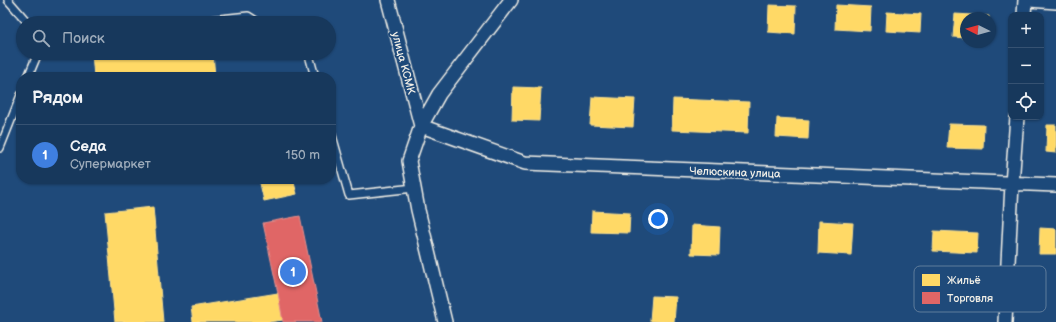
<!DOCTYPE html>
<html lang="ru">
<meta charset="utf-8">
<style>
:root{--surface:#17385c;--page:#203f62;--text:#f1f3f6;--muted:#9eacbb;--line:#365272;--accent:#d6ab8b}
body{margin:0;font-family:"Balsamiq Sans",sans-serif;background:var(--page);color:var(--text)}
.controls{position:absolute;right:12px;top:12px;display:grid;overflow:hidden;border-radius:8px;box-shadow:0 1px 3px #0004}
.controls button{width:36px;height:36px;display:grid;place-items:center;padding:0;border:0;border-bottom:1px solid var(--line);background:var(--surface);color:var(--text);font:20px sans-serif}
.compass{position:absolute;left:960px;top:12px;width:36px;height:36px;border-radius:50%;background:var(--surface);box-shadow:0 1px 3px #0004;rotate:275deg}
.you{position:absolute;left:658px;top:219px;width:14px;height:14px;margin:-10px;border:3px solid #fff;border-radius:50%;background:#1a73e8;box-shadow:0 0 0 6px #1a73e833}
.badge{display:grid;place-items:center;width:26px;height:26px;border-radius:50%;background:var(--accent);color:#fff;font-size:13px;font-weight:700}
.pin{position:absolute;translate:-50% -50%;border:2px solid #fff;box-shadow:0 1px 4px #0006}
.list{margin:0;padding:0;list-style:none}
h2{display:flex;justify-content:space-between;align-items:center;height:52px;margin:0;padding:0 16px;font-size:17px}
h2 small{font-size:13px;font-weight:400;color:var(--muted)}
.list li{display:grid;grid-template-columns:26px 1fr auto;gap:12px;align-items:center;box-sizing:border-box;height:60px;padding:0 16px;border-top:1px solid var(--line)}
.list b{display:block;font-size:15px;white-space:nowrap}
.list p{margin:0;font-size:13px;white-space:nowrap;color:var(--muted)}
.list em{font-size:13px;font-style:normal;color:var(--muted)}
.icon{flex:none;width:22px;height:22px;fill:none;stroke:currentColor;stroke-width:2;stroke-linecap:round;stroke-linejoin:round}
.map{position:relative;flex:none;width:1056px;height:322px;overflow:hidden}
.search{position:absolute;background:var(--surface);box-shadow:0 1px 3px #0004;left:16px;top:16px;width:320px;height:44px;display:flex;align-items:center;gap:10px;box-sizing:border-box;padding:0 14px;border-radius:22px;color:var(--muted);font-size:15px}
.panel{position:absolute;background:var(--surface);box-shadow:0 1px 3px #0004;left:16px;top:72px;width:320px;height:112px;border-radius:16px}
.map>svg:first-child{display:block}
.homes{fill:#ffd966;stroke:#fce08d}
.shops{fill:#e06666;stroke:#e6908d}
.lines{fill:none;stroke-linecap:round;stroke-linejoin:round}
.service-casing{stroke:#f4f1e8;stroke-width:10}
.minor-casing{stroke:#f4f1e8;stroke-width:16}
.service{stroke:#1f4a7a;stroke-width:7}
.minor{stroke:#1f4a7a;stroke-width:13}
.labels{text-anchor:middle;stroke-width:4;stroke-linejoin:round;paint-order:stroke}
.street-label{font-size:11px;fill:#f4f1e8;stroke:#1f4a7a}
.key{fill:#1f4a7a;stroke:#5f7c9b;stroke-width:1}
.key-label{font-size:11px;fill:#f4f1e8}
</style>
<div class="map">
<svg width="1056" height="322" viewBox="0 0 1056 322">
<rect width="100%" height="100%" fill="#1f4a7a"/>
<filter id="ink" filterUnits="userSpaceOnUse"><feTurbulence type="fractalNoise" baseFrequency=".025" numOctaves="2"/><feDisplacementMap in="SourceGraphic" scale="8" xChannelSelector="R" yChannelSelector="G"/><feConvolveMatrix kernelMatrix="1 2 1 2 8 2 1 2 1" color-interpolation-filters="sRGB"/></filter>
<g filter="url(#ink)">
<path class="homes" d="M 769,5 L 796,6 L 795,34 L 768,32 Z
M 836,5 L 871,7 L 870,31 L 835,29 Z
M 887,12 L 921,14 L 920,33 L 886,31 Z
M 955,14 L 989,16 L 989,18 L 966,18 L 966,38 L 953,37 Z
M 92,53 L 213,53 L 215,77 L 94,77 Z
M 513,87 L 541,88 L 539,121 L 512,120 Z
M 592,97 L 635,99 L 633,127 L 590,125 Z
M 673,99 L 749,102 L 748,133 L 672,130 Z
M 777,118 L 809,120 L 808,139 L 776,137 Z
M 949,124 L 984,125 L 983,149 L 947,148 Z
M 1047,125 L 1056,125 L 1056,153 L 1046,152 Z
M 259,179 L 293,179 L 297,194 L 264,201 Z
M 153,207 L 163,322 L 115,322 L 105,212 Z
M 592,211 L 630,213 L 629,233 L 591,232 Z
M 819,221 L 853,223 L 851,255 L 818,253 Z
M 692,225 L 720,227 L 719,255 L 691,254 Z
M 1040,228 L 1056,229 L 1056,254 L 1039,254 Z
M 934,231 L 978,233 L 977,253 L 933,251 Z
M 278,293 L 283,320 L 268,322 L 193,322 L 191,307 Z
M 652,296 L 676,297 L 674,322 L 650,321 Z"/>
<path class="shops" d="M 300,216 L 322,322 L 283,322 L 278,293 L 263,223 Z"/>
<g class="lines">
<g class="service-casing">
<path id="service" d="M 8,0 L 28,23
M 183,23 L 248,16 L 259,23
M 306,53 L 309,55 L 315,77
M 28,77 L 38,53
M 331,132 L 349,195 L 414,188
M 0,148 L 21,95"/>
</g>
<g class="minor-casing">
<path id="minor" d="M 388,0 L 421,126
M 1029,0 L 1056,2
M 1024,15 L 1025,0
M 421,126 L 525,163 L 1056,185
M 445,322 L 418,210 L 409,161 L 421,126 L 439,94 L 511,0
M 1005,322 L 1012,184 L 1017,117"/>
</g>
<use href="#service" class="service"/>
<use href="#minor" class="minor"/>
</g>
</g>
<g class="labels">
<g class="street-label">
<text transform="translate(404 63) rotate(75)" y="4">улица КСМК</text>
<text transform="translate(735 172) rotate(2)" y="4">Челюскина улица</text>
</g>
</g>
<rect x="914" y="266" width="132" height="46" rx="6" class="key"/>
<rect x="922" y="274" width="18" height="12" fill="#ffd966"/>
<rect x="922" y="292" width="18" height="12" fill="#e06666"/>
<g class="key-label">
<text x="947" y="284">Жильё</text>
<text x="947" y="302">Торговля</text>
</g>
</svg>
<div class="controls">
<button>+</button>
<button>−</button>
<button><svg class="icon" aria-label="locate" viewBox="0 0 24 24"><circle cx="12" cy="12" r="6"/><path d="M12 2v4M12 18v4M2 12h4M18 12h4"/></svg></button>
</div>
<svg class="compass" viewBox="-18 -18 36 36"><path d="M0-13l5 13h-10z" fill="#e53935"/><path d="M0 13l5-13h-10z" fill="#9eacbb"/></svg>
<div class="you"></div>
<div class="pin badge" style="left:293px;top:272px;background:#3f7fe0">1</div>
<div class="search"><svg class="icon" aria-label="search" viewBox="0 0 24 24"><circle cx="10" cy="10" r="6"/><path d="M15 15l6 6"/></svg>Поиск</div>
<section class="panel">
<h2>Рядом<small></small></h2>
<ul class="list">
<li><span class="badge" style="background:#3f7fe0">1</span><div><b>Седа</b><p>Супермаркет</p></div><em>150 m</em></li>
</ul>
</section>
</div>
